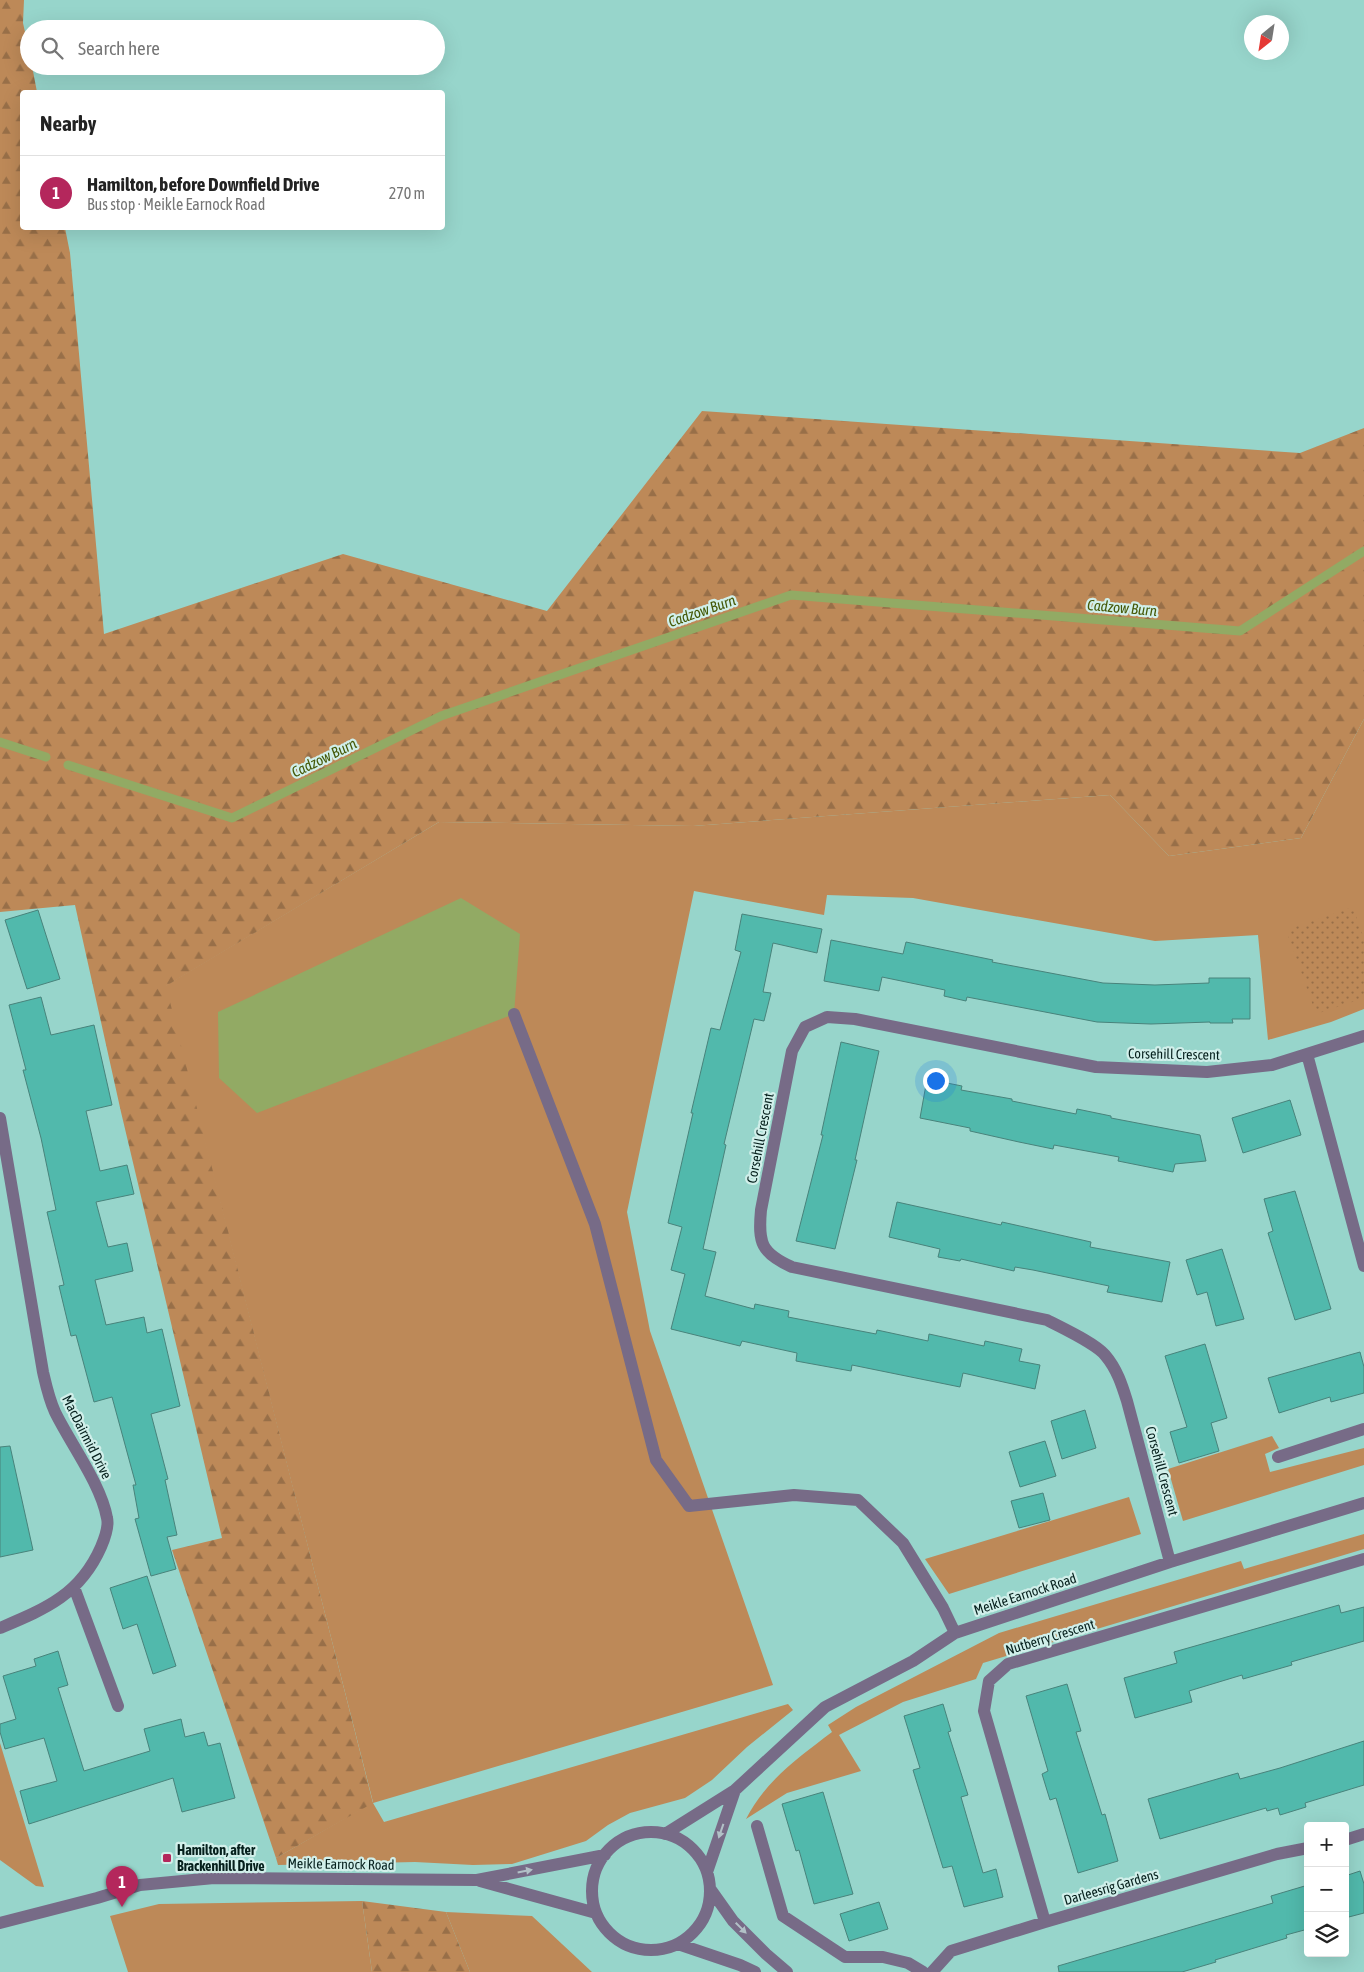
<!DOCTYPE html>
<meta charset="utf-8">
<style>
:root{--surface:#fff;--page:#f2f2f2;--text:#222;--muted:#767676;--line:#e0e0e0;--accent:#b4275c}
body{margin:0;font-family:"Asap Condensed",sans-serif;background:var(--page);color:var(--text)}
.controls{position:absolute;right:15px;bottom:15px;display:grid;overflow:hidden;border-radius:5px;box-shadow:0 5px 20px #0002}
.controls button{width:45px;height:45px;display:grid;place-items:center;padding:0;border:0;border-bottom:1px solid var(--line);background:var(--surface);color:var(--text);font:25px sans-serif}
.compass{position:absolute;left:1244px;top:15px;width:45px;height:45px;border-radius:50%;background:var(--surface);box-shadow:0 5px 20px #0002;rotate:210deg}
.you{position:absolute;left:935px;top:1080px;width:18px;height:18px;margin:-12px;border:4px solid #fff;border-radius:50%;background:#1a73e8;box-shadow:0 0 0 8px #1a73e833}
.badge{display:grid;place-items:center;width:32px;height:32px;border-radius:50%;background:var(--accent);color:#fff;font-size:16px;font-weight:700}
.pin{position:absolute;translate:-50% -41px;filter:drop-shadow(0 1px 2px #0008)}
.pin::after{content:'';position:absolute;top:26px;width:18px;height:15px;background:inherit;clip-path:polygon(0 0,100% 0,50% 100%)}
.list{margin:0;padding:0;list-style:none}
h2{display:flex;justify-content:space-between;align-items:center;height:65px;margin:0;padding:0 20px;font-size:21px}
h2 small{font-size:16px;font-weight:400;color:var(--muted)}
.list li{display:grid;grid-template-columns:32px 1fr auto;gap:15px;align-items:center;box-sizing:border-box;height:75px;padding:0 20px;border-top:1px solid var(--line)}
.list b{display:block;font-size:19px;white-space:nowrap}
.list p{margin:0;font-size:16px;white-space:nowrap;color:var(--muted)}
.list em{font-size:16px;font-style:normal;color:var(--muted)}
.icon{flex:none;width:28px;height:28px;fill:none;stroke:currentColor;stroke-width:2;stroke-linecap:round;stroke-linejoin:round}
.map{position:relative;flex:none;width:1364px;height:1972px;overflow:hidden}
.search{position:absolute;background:var(--surface);box-shadow:0 5px 20px #0002;left:20px;top:20px;width:425px;height:55px;display:flex;align-items:center;gap:12px;box-sizing:border-box;padding:0 18px;border-radius:28px;color:var(--muted);font-size:19px}
.panel{position:absolute;background:var(--surface);box-shadow:0 5px 20px #0002;left:20px;top:90px;width:425px;height:140px;border-radius:5px}
.map>svg:first-child{display:block}
.grass{fill:#bd8958}
.forest{fill:url(#forest-firs)}
.park{fill:url(#park-dots)}
.water{fill:#92aa64}
.lines{fill:none;stroke-linecap:round;stroke-linejoin:round}
.stream{stroke:#92aa64;stroke-width:9}
.building{fill:#51b9ac;stroke:#48837b}
.minor{stroke:#776b87;stroke-width:12}
.oneway{fill:#b2c1c7}
.poi-dot{fill:#b4275c;stroke:#d1efea;stroke-width:2}
.labels{text-anchor:middle;stroke-width:4.5;stroke-linejoin:round;paint-order:stroke}
.street-label{font-size:14px;fill:#051f1c;stroke:#d1efea}
.poi-label{font-size:14px;font-weight:bold;fill:#051f1c;stroke:#d1efea;text-anchor:start}
.water-label{font-size:15px;font-style:italic;fill:#445807;stroke:#d1efea}
</style>
<div class="map">
<svg width="1364" height="1972" viewBox="0 0 1364 1972">
<defs>
<pattern id="forest-firs" width="22" height="20" patternUnits="userSpaceOnUse" patternTransform="scale(1.25)"><rect width="22" height="20" fill="#bd8958"/><path d="M5 1l3.5 6h-7zM16 11l3.5 6h-7z" fill="#986f48"/></pattern>
<pattern id="park-dots" width="8" height="8" patternUnits="userSpaceOnUse" patternTransform="scale(1.25)"><rect width="8" height="8" fill="#bd8958"/><path d="M2 2h.1M6 6h.1" fill="none" stroke="#986f48" stroke-width="1.8" stroke-linecap="round"/></pattern>
</defs>
<rect width="100%" height="100%" fill="#97d5cb"/>
<path class="grass" d="M 1364,719 L 1364,1009 L 1331,1022 L 1268,1040 L 1258,935 L 1155,941 L 913,898 L 827,895 L 824,915 L 694,891 L 627,1212 L 650,1331 L 773,1685 L 373,1803 L 384,1822 L 788,1704 L 793,1710 L 747,1747 L 712,1780 L 685,1798 L 630,1813 L 608,1825 L 586,1841 L 512,1864 L 473,1865 L 415,1862 L 278,1865 L 276,1858 L 373,1802 L 165,986 L 439,822 L 693,826 L 1110,795 L 1169,856 L 1301,838 Z
M 1272,1436 L 1279,1448 L 1265,1454 L 1270,1472 L 1364,1448 L 1364,1465 L 1183,1521 L 1168,1469 Z
M 1129,1497 L 1141,1534 L 949,1594 L 925,1559 Z
M 1364,1534 L 1364,1549 L 983,1663 L 976,1679 L 903,1702 L 839,1735 L 861,1771 L 787,1793 L 746,1819 C 765,1781 798,1758 832,1732 L 828,1725 L 856,1707 L 999,1633 L 1241,1561 L 1244,1569 Z
M 0,1743 L 44,1887 L 36,1886 L 0,1860 Z
M 362,1901 L 372,1972 L 128,1972 L 110,1916 L 159,1904 Z
M 446,1912 L 532,1916 L 592,1972 L 470,1972 Z"/>
<path class="forest" d="M 0,0 L 24,0 L 23,23 L 29,50 L 29,66 L 32,66 L 37,92 L 22,92 L 22,228 L 65,228 L 70,253 L 104,634 L 343,554 L 547,611 L 702,411 L 1300,453 L 1364,428 L 1364,719 L 1301,838 L 1169,856 L 1110,795 L 693,826 L 439,822 L 166,986 L 373,1803 L 276,1858 L 172,1550 L 222,1538 L 121,1112 L 75,905 L 0,912 Z
M 362,1901 L 446,1912 L 470,1972 L 372,1972 Z"/>
<path class="park" d="M 1353,907 L 1364,939 L 1364,998 L 1316,1014 L 1286,930 Z"/>
<path class="water" d="M 461,898 L 520,934 L 514,1014 L 257,1113 L 219,1078 L 218,1012 Z"/>
<g class="lines">
<path class="stream" d="M 0,742 L 46,757
M 68,765 L 232,818 L 441,716 L 791,595 L 1240,631 L 1364,551"/>
</g>
<path class="building" d="M 38,910 L 60,979 L 27,989 L 5,920 Z
M 742,914 L 822,929 L 817,953 L 773,943 L 763,992 L 771,993 L 764,1021 L 754,1019 L 724,1144 L 726,1145 L 703,1249 L 716,1252 L 705,1296 L 754,1309 L 755,1304 L 789,1311 L 788,1317 L 876,1334 L 877,1330 L 928,1341 L 929,1334 L 984,1346 L 985,1341 L 1022,1349 L 1019,1361 L 1040,1365 L 1035,1389 L 963,1373 L 960,1387 L 852,1365 L 851,1371 L 796,1361 L 797,1353 L 742,1341 L 740,1346 L 671,1329 L 685,1274 L 671,1270 L 682,1227 L 668,1223 L 693,1113 L 691,1113 L 711,1028 L 720,1030 L 741,952 L 735,950 Z
M 831,940 L 903,954 L 906,942 L 993,960 L 992,962 L 1103,983 L 1155,985 L 1209,983 L 1209,978 L 1250,978 L 1250,1019 L 1232,1019 L 1233,1023 L 1210,1023 L 1210,1022 L 1151,1024 L 1097,1022 L 967,997 L 966,1001 L 944,996 L 945,990 L 882,977 L 879,991 L 824,981 Z
M 41,997 L 51,1035 L 94,1025 L 112,1105 L 86,1111 L 100,1171 L 127,1165 L 134,1194 L 96,1202 L 108,1247 L 127,1243 L 133,1271 L 95,1280 L 106,1325 L 144,1317 L 147,1333 L 162,1329 L 180,1406 L 151,1414 L 168,1479 L 165,1480 L 177,1535 L 167,1537 L 176,1569 L 151,1576 L 135,1519 L 139,1518 L 133,1485 L 136,1485 L 112,1397 L 94,1402 L 76,1335 L 71,1336 L 59,1286 L 64,1285 L 47,1212 L 56,1210 L 41,1138 L 23,1070 L 26,1070 L 9,1005 Z
M 841,1042 L 879,1051 L 855,1160 L 857,1160 L 835,1249 L 796,1241 L 823,1135 L 821,1135 Z
M 927,1079 L 962,1086 L 961,1090 L 1012,1099 L 1012,1101 L 1076,1114 L 1077,1109 L 1111,1116 L 1111,1118 L 1200,1135 L 1206,1161 L 1175,1164 L 1173,1172 L 1118,1161 L 1119,1157 L 1054,1145 L 1053,1149 L 1019,1142 L 970,1131 L 970,1128 L 920,1118 Z
M 1290,1100 L 1301,1135 L 1243,1153 L 1232,1118 Z
M 1295,1191 L 1331,1309 L 1295,1320 L 1268,1233 L 1273,1231 L 1264,1199 Z
M 897,1202 L 1001,1225 L 1002,1222 L 1091,1242 L 1090,1247 L 1170,1262 L 1162,1302 L 1107,1292 L 1109,1286 L 1033,1270 L 1015,1267 L 1014,1271 L 961,1259 L 960,1261 L 938,1257 L 940,1249 L 889,1237 Z
M 1222,1249 L 1244,1319 L 1216,1326 L 1207,1292 L 1197,1295 L 1186,1260 Z
M 1205,1344 L 1227,1418 L 1211,1423 L 1219,1451 L 1179,1463 L 1170,1432 L 1187,1427 L 1165,1356 Z
M 1360,1352 L 1364,1367 L 1364,1393 L 1331,1402 L 1330,1397 L 1279,1413 L 1268,1378 Z
M 1085,1410 L 1096,1448 L 1062,1459 L 1051,1421 Z
M 1045,1441 L 1056,1476 L 1020,1487 L 1009,1452 Z
M 10,1446 L 33,1550 L 0,1557 L 0,1447 Z
M 1043,1493 L 1050,1520 L 1019,1528 L 1011,1501 Z
M 147,1576 L 176,1666 L 153,1674 L 137,1624 L 123,1629 L 110,1588 Z
M 1339,1605 L 1341,1613 L 1364,1607 L 1364,1641 L 1291,1662 L 1292,1665 L 1243,1679 L 1242,1675 L 1189,1691 L 1192,1702 L 1135,1718 L 1124,1678 L 1177,1663 L 1174,1652 Z
M 58,1651 L 68,1685 L 58,1688 L 84,1771 L 150,1751 L 144,1729 L 181,1719 L 185,1737 L 204,1732 L 208,1746 L 220,1743 L 235,1798 L 182,1812 L 173,1778 L 29,1824 L 20,1791 L 57,1781 L 44,1738 L 5,1749 L 0,1732 L 0,1724 L 16,1719 L 3,1676 L 36,1666 L 34,1659 Z
M 1067,1684 L 1081,1731 L 1076,1732 L 1102,1815 L 1105,1814 L 1118,1861 L 1078,1873 L 1056,1798 L 1050,1800 L 1042,1774 L 1048,1771 L 1026,1696 Z
M 943,1704 L 951,1731 L 948,1732 L 968,1795 L 961,1797 L 983,1873 L 996,1869 L 1003,1897 L 964,1907 L 952,1866 L 943,1868 L 913,1770 L 920,1768 L 904,1716 Z
M 1364,1741 L 1364,1785 L 1305,1803 L 1306,1807 L 1280,1815 L 1278,1808 L 1267,1811 L 1266,1808 L 1160,1839 L 1148,1799 L 1238,1773 L 1240,1779 L 1280,1768 Z
M 823,1792 L 853,1894 L 814,1904 L 799,1850 L 796,1851 L 782,1804 Z
M 1360,1871 L 1364,1884 L 1364,1913 L 1345,1918 L 1345,1876 Z
M 1308,1885 L 1308,1929 L 1286,1935 L 1287,1938 L 1215,1960 L 1216,1962 L 1182,1972 L 1059,1972 L 1058,1966 L 1273,1903 L 1271,1896 Z
M 879,1902 L 888,1929 L 849,1941 L 840,1914 Z"/>
<g class="lines">
<path class="minor" d="M 514,1014 L 595,1224 L 656,1460 L 689,1506 L 794,1495 L 858,1500 L 903,1543 L 943,1608 L 955,1633
M 1307,1054 L 1364,1266
M 0,1118 L 43,1372 C 46,1385 49,1399 55,1412 C 70,1443 101,1484 107,1518 C 109,1526 104,1540 101,1547 C 80,1595 45,1609 0,1628
M 1278,1457 L 1364,1429
M 1170,1562 L 1127,1401 C 1122,1385 1117,1369 1105,1355 C 1095,1343 1062,1328 1047,1320 L 792,1267 C 761,1253 758,1243 761,1210 L 792,1051 L 805,1027 L 827,1017 L 855,1019 L 1096,1067 L 1207,1072 L 1272,1065 L 1364,1036
M 74,1587 L 118,1706
M 757,1826 L 783,1916 L 845,1957 L 883,1957 L 908,1963 L 923,1972
M592 1891a59 59 0 1 1 118 0a59 59 0 1 1-118 0Z
M 665,1834 L 735,1790 L 825,1707 L 913,1661 L 955,1633 L 1170,1562 L 1364,1503
M 1345,1840 L 1364,1834
M 707,1872 L 735,1790
M 480,1881 L 596,1913
M 711,1890 L 733,1921 L 766,1954 L 787,1972
M 1045,1922 L 984,1711 L 989,1681 L 1008,1664 L 1364,1559
M 0,1923 L 97,1898 L 140,1885 L 214,1878 L 477,1880 L 605,1855
M 678,1944 L 740,1965 L 755,1972
M 932,1972 L 951,1951 L 1045,1922 L 1277,1854 L 1308,1848"/>
</g>
<defs><path id="oneway-solid" d="M-6-.8H1V-3.2L6.5 0L1 3.2V.8H-6Z" transform="scale(1.25)"/></defs>
<g class="oneway">
<use href="#oneway-solid" transform="translate(721 1831) rotate(109)"/>
<use href="#oneway-solid" transform="translate(525 1871) rotate(-11)"/>
<use href="#oneway-solid" transform="translate(741 1928) rotate(45)"/>
</g>
<rect class="poi-dot" x="162" y="1853" width="10" height="10" rx="2.5"/>
<g class="labels">
<g class="street-label">
<text transform="translate(1174 1054) rotate(1)" y="5">Corsehill Crescent</text>
<text transform="translate(760 1138) rotate(-79)" y="5">Corsehill Crescent</text>
<text transform="translate(87 1437) rotate(63)" y="5">MacDairmid Drive</text>
<text transform="translate(1162 1471) rotate(75)" y="5">Corsehill Crescent</text>
<text transform="translate(1025 1594) rotate(-18)" y="5">Meikle Earnock Road</text>
<text transform="translate(1050 1637) rotate(-17)" y="5">Nutberry Crescent</text>
<text transform="translate(341 1864) rotate(1)" y="5">Meikle Earnock Road</text>
<text transform="translate(1111 1887) rotate(-16)" y="5">Darleesrig Gardens</text>
</g>
<g class="poi-label">
<text x="177" y="1855">Hamilton, after<tspan x="177" dy="16">Brackenhill Drive</tspan></text>
</g>
<g class="water-label">
<text transform="translate(1122 608) rotate(5)" y="5">Cadzow Burn</text>
<text transform="translate(702 611) rotate(-19)" y="5">Cadzow Burn</text>
<text transform="translate(324 758) rotate(-26)" y="5">Cadzow Burn</text>
</g>
</g>
</svg>
<div class="controls">
<button>+</button>
<button>−</button>
<button><svg class="icon" aria-label="layers" viewBox="0 0 24 24"><path d="M12 4l9 5-9 5-9-5zM3 14l9 5 9-5"/></svg></button>
</div>
<svg class="compass" viewBox="-18 -18 36 36"><path d="M0-13l5 13h-10z" fill="#e53935"/><path d="M0 13l5-13h-10z" fill="#767676"/></svg>
<div class="you"></div>
<div class="pin badge" style="left:122px;top:1907px">1</div>
<div class="search"><svg class="icon" aria-label="search" viewBox="0 0 24 24"><circle cx="10" cy="10" r="6"/><path d="M15 15l6 6"/></svg>Search here</div>
<section class="panel">
<h2>Nearby<small></small></h2>
<ul class="list">
<li><span class="badge">1</span><div><b>Hamilton, before Downfield Drive</b><p>Bus stop · Meikle Earnock Road</p></div><em>270 m</em></li>
</ul>
</section>
</div>
